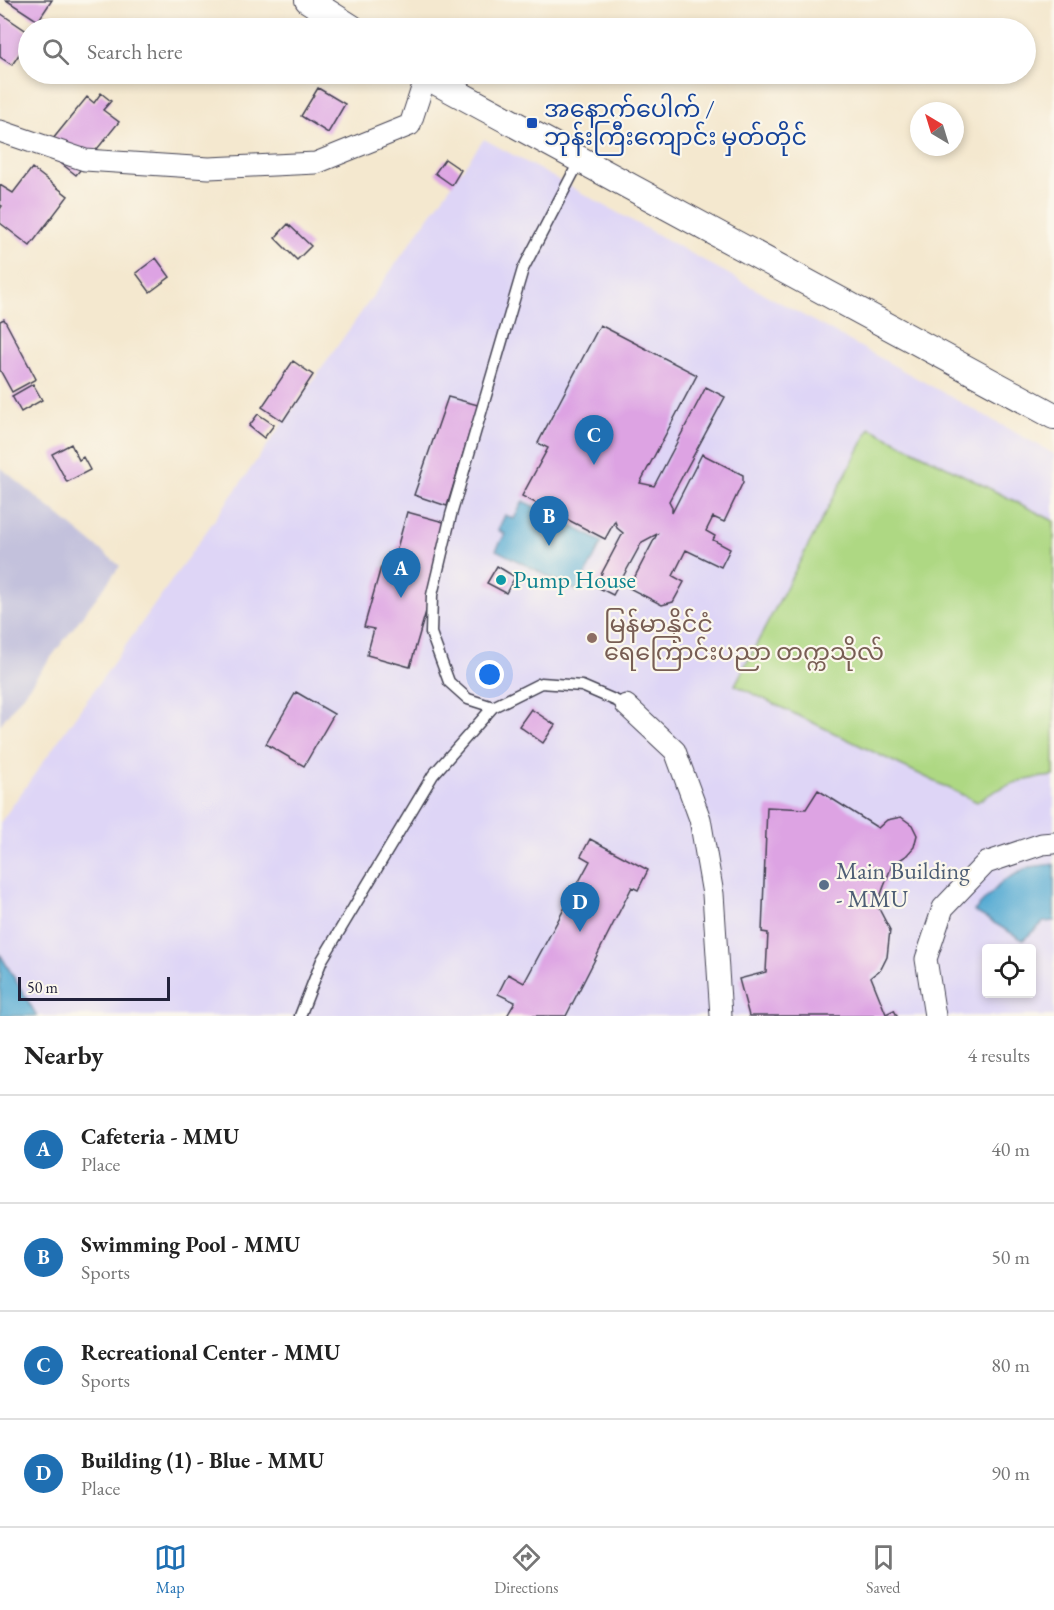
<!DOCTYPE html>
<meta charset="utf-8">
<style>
:root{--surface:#fff;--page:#f2f2f2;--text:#222;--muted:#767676;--line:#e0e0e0;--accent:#1f6fb2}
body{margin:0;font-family:"EB Garamond","Noto Sans Myanmar",serif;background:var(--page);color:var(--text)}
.controls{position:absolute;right:18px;bottom:18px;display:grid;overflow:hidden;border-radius:6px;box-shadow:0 3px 9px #0003}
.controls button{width:54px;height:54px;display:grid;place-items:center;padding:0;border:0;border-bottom:2px solid var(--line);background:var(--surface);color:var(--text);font:30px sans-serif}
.compass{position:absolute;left:910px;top:102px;width:54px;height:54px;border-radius:50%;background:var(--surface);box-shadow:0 3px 9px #0003;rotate:322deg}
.scale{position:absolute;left:18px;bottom:15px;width:152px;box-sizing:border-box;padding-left:6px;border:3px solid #22223b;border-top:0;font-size:16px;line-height:21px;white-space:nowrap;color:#22223b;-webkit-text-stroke:4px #fbf7ec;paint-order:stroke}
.you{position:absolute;left:490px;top:675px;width:21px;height:21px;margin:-15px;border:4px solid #fff;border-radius:50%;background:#1a73e8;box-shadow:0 0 0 9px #1a73e833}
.badge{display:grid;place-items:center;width:39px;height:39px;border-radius:50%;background:var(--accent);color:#fff;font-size:20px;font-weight:700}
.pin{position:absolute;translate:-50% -50px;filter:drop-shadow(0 2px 3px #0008)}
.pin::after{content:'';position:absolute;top:32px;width:21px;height:18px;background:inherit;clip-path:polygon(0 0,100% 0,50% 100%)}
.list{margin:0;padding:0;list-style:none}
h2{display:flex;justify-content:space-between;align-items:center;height:78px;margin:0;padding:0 24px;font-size:26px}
h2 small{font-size:20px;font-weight:400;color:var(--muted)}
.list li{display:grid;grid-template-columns:39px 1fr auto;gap:18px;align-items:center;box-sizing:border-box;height:108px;padding:0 24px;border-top:2px solid var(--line)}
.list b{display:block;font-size:22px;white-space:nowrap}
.list p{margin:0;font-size:20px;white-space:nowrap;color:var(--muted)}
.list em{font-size:20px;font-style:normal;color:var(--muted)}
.icon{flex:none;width:33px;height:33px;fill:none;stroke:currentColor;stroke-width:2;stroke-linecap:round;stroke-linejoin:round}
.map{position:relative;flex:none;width:1054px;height:1016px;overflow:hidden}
.search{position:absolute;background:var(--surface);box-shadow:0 3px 9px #0003;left:18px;right:18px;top:18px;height:66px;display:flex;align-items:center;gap:15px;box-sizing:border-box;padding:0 21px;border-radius:33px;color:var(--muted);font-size:22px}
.sheet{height:510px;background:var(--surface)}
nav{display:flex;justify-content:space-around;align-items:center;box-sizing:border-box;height:84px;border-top:2px solid var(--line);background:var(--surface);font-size:16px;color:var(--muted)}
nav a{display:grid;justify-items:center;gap:3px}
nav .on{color:var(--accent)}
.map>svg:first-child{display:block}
.built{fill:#ded5f6;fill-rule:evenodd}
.industrial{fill:#c3c1dc}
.green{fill:#aed883;stroke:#687d5f;stroke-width:1.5}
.water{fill:#57abd3;stroke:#3c6687;stroke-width:1.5}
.building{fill:#dda3e3}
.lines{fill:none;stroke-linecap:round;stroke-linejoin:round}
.service-casing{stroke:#424051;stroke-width:13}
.minor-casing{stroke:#424051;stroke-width:23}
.tertiary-casing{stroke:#424051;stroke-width:28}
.service{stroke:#fff;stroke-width:10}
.minor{stroke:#fff;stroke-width:21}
.tertiary{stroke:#fff;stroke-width:26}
.transit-dot{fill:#1a4fb4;stroke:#fbf7ec;stroke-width:2}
.culture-dot{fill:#0f9aa8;stroke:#fbf7ec;stroke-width:2}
.education-dot{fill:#8d6e63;stroke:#fbf7ec;stroke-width:2}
.service-dot{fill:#5c6f8a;stroke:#fbf7ec;stroke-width:2}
.labels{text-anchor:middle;stroke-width:4.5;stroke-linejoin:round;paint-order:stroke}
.transit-label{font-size:24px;fill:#164399;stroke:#fbf7ec;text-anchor:start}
.culture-label{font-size:24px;fill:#0d838f;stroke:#fbf7ec;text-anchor:start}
.education-label{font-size:24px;fill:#785e54;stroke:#fbf7ec;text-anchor:start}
.service-label{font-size:24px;fill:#4e5e75;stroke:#fbf7ec;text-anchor:start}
</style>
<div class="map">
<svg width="1054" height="1016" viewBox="0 0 1054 1016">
<rect width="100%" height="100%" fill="#fbf7ec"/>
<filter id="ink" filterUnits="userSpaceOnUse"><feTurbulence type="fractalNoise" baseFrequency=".0167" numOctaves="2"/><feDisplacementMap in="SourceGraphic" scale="12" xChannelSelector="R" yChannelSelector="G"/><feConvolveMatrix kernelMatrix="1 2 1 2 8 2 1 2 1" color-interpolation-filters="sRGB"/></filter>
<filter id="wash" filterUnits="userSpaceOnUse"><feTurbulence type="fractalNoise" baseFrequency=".008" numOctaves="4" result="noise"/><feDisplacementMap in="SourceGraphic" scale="24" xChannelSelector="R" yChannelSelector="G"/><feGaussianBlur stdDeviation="1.35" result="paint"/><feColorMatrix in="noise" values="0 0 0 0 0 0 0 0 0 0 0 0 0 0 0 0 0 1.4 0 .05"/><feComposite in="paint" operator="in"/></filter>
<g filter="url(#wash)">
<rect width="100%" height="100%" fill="#f4e8cf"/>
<path class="built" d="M 484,139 L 1054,454 L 1054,1016 L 0,1016 L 0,823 ZM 986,948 L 1032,948 L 1032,993 L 986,993 Z"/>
<path class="industrial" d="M 0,467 L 120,566 L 0,725 Z"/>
<path class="green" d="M 870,428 L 1054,521 L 1054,776 C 1021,779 1004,784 977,802 L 735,685 Z"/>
<path class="water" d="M 523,501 L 602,542 L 577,591 L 496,550 L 505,534 L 498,530 L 505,515 L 514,519 Z
M 1054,864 L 1054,921 L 1044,922 L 1023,940 L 974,911 L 1003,881 L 1029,867 Z
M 0,954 L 37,1016 L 0,1016 Z"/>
<g id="blocks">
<path class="building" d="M 6,0 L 52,0 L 38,21 Z
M 0,13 L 28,32 L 28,41 L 12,65 L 0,57 Z
M 318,88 L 345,104 L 328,133 L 301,116 Z
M 101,93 L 111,101 L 103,110 L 119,122 L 76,175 L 44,150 L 87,97 L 94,103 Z
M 445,159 L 461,170 L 452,185 L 435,173 Z
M 32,168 L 68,196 L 30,246 L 0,223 L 0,209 L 2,206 L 0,205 L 0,185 L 13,193 Z
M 288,224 L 311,246 L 297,260 L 275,238 Z
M 156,258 L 170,277 L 150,292 L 136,273 Z
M 4,319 L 36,379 L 12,392 L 0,370 L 0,321 Z
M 600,325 L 697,375 L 640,483 L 654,486 L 706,387 L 725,397 L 669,501 L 672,507 L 672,513 L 702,454 L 743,475 L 743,482 L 724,522 L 713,517 L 706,531 L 715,536 L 713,540 L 730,549 L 721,567 L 686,550 L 673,576 L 684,582 L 673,602 L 662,605 L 629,588 L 657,534 L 642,542 L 613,595 L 595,586 L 623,533 L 617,528 L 615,521 L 605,539 L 522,496 L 548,448 L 538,443 Z
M 293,361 L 313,375 L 283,421 L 262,407 Z
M 33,384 L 42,400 L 21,412 L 12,396 Z
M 448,397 L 478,405 L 447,506 L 414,495 Z
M 258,414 L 274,425 L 264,438 L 249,426 Z
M 71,444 L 79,460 L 83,457 L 90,470 L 67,482 L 52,454 Z
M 407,512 L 451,524 L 410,667 L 367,655 L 374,629 L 364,627 L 381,567 L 391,570 Z
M 497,566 L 515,577 L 506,593 L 487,583 Z
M 296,692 L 334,714 L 304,766 L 266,744 Z
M 531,709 L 555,725 L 543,743 L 519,726 Z
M 818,790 L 878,828 L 887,820 L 901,817 L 912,825 L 917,835 L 914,847 L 906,856 L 892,865 L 877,905 L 890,930 L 887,957 L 881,969 L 871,977 L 886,1014 L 894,1010 L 897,1016 L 749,1016 L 739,979 L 766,972 L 768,933 L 762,932 L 767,807 L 806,809 Z
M 590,839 L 648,870 L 638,890 L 632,887 L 566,1016 L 507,1016 L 515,1002 L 498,994 L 508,974 L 524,983 L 590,861 L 581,856 Z"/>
</g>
</g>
<g filter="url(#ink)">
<use href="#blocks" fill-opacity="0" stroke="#424051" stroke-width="1.5"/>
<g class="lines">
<g class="service-casing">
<path id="service" d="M 493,707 L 468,699 L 449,682 L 431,633 L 432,595 L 451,515 L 523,269 L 580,160
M 300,1016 L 322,960 L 433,775 L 493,707 L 541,683 L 582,686 L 626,705"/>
</g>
<g class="minor-casing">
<path id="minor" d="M 0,131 L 85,160 L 209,168 L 316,163 L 410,125 L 426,76
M 626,705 L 675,751 L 700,819 L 713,894 L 721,1016
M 935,1016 L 926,959 L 943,908 L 986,863 L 1042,844 L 1054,843"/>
</g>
<g class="tertiary-casing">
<path id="tertiary" d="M 308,0 L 352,28
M 422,74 L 1054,416"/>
</g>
<use href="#service" class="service"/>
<use href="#minor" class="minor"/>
<use href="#tertiary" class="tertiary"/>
</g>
</g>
<rect class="transit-dot" x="526" y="117" width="12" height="12" rx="3"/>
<circle class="culture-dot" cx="501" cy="580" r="6"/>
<circle class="education-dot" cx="592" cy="638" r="6"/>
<circle class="service-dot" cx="824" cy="885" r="6"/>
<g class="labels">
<g class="transit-label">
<text x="544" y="117">အနောက်ပေါက် /<tspan x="544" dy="28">ဘုန်းကြီးကျောင်း မှတ်တိုင်</tspan></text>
</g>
<g class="culture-label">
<text x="513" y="588">Pump House</text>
</g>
<g class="education-label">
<text x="604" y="632">မြန်မာနိုင်ငံ<tspan x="604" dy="28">ရေကြောင်းပညာ တက္ကသိုလ်</tspan></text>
</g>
<g class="service-label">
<text x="836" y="879">Main Building<tspan x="836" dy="28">- MMU</tspan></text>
</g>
</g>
</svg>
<div class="controls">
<button><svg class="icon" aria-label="locate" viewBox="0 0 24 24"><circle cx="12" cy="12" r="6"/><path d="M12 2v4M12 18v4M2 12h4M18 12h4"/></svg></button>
</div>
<svg class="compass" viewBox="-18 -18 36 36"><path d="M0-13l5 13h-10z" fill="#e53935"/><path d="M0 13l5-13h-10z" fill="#767676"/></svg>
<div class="scale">50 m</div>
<div class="you"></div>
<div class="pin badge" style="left:401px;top:598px">A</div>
<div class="pin badge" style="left:549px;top:546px">B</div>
<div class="pin badge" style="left:594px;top:465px">C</div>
<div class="pin badge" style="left:580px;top:932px">D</div>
<div class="search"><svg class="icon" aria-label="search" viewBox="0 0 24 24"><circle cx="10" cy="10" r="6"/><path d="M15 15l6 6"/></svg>Search here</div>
</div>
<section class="sheet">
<h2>Nearby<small>4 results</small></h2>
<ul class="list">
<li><span class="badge">A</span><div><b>Cafeteria - MMU</b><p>Place</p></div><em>40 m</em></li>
<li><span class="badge">B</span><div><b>Swimming Pool - MMU</b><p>Sports</p></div><em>50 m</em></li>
<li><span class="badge">C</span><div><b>Recreational Center - MMU</b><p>Sports</p></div><em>80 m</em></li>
<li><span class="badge">D</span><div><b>Building (1) - Blue - MMU</b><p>Place</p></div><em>90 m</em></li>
</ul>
</section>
<nav>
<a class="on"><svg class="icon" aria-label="map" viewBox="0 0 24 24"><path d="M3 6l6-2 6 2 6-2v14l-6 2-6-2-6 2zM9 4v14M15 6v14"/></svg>Map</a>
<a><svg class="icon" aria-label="directions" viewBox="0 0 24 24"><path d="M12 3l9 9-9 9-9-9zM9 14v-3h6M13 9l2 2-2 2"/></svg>Directions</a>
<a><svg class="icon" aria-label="saved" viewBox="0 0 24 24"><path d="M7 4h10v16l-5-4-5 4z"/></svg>Saved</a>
</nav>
